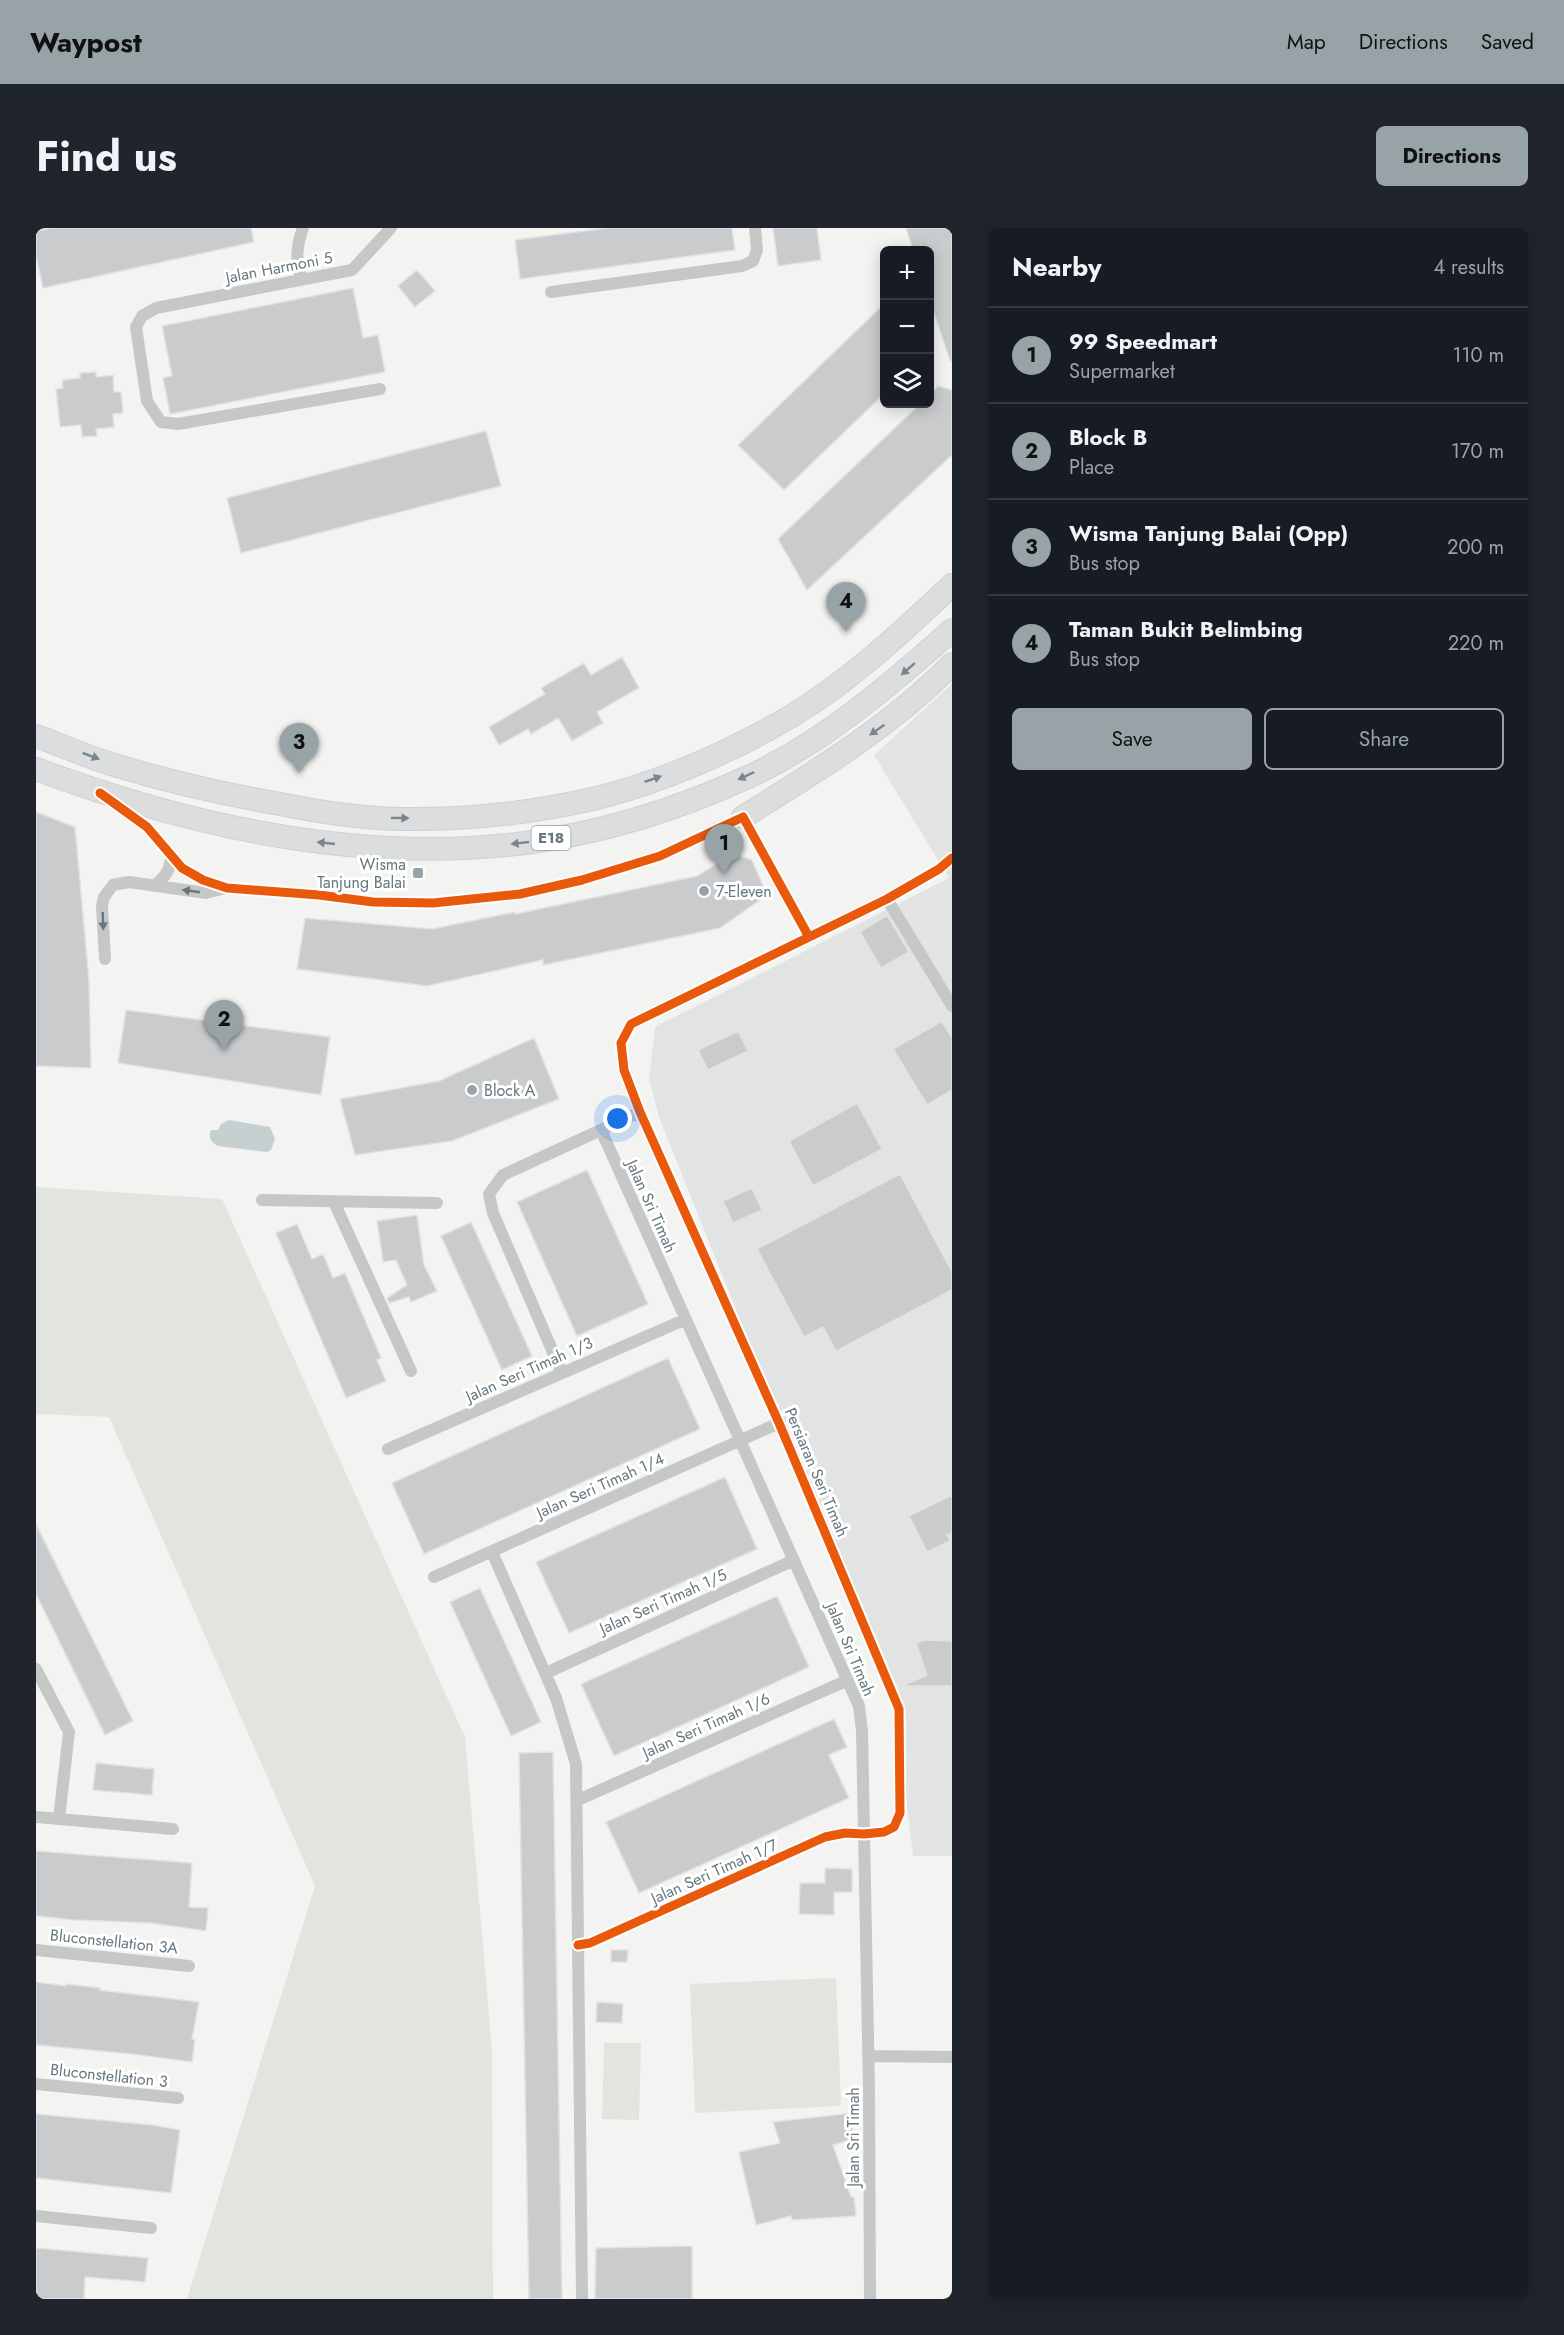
<!DOCTYPE html>
<meta charset="utf-8">
<style>
:root{--surface:#171b24;--page:#20242c;--text:#f1f3f6;--muted:#9ea1a6;--line:#363941;--accent:#97a3a7}
body{margin:0;font-family:Jost,sans-serif;background:var(--page);color:var(--text)}
.controls{position:absolute;right:18px;top:18px;display:grid;overflow:hidden;border-radius:9px;box-shadow:0 3px 15px #0003}
.controls button{width:54px;height:54px;display:grid;place-items:center;padding:0;border:0;border-bottom:2px solid var(--line);background:var(--surface);color:var(--text);font:30px sans-serif}
.you{position:absolute;left:582px;top:891px;width:21px;height:21px;margin:-15px;border:4px solid #fff;border-radius:50%;background:#1a73e8;box-shadow:0 0 0 9px #1a73e833}
.badge{display:grid;place-items:center;width:39px;height:39px;border-radius:50%;background:var(--accent);color:#111;font-size:20px;font-weight:700}
.pin{position:absolute;translate:-50% -50px;filter:drop-shadow(0 2px 3px #0008)}
.pin::after{content:'';position:absolute;top:32px;width:21px;height:18px;background:inherit;clip-path:polygon(0 0,100% 0,50% 100%)}
.list{margin:0;padding:0;list-style:none}
h2{display:flex;justify-content:space-between;align-items:center;height:78px;margin:0;padding:0 24px;font-size:26px}
h2 small{font-size:20px;font-weight:400;color:var(--muted)}
.list li{display:grid;grid-template-columns:39px 1fr auto;gap:18px;align-items:center;box-sizing:border-box;height:96px;padding:0 24px;border-top:2px solid var(--line)}
.list b{display:block;font-size:22px;white-space:nowrap}
.list p{margin:0;font-size:20px;white-space:nowrap;color:var(--muted)}
.list em{font-size:20px;font-style:normal;color:var(--muted)}
.actions{display:flex;gap:12px;padding:18px 24px}
.actions a{flex:1;padding:14px 0;border:2px solid var(--accent);border-radius:9px;text-align:center;font-size:21px;color:var(--accent)}
.actions .main{background:var(--accent);color:#111}
.icon{flex:none;width:33px;height:33px;fill:none;stroke:currentColor;stroke-width:2;stroke-linecap:round;stroke-linejoin:round}
.map{position:relative;flex:none;width:916px;height:2071px;overflow:hidden;border-radius:9px}
header{display:flex;align-items:center;gap:36px;box-sizing:border-box;height:84px;padding:0 30px;background:var(--accent);color:#111}
header strong{font-size:28px}
nav{display:flex;gap:33px;margin-inline-start:auto;font-size:21px}
.intro{display:flex;align-items:center;justify-content:space-between;box-sizing:border-box;height:144px;padding:0 36px}
h1{margin:0;font-size:42px}
.button{padding:15px 27px;border-radius:9px;background:var(--accent);color:#111;font-size:21px;font-weight:700}
main{display:flex;gap:36px;padding:0 36px}
aside{flex:1;background:var(--surface);border-radius:9px;box-shadow:0 3px 15px #0003}
.map>svg:first-child{display:block}
.built{fill:#e2e4e3}
.green{fill:#e2e5df}
.water{fill:#c7d0d1}
.building{fill:#cacbcc;stroke:#e2e2e2;stroke-width:1.5}
.lines{fill:none;stroke-linecap:round;stroke-linejoin:round}
.motorway-casing{stroke:#cfd0d0;stroke-width:24}
.minor{stroke:#c6c8c8;stroke-width:12}
.motorway{stroke:#dcddde;stroke-width:22}
.cycleway-casing{stroke:#fff;stroke-width:13}
.cycleway{stroke:#e8590c;stroke-width:9}
.oneway{fill:#78878d}
.oneway2{fill:#66787f}
.poi-dot{fill:#97a3a7;stroke:#fff;stroke-width:2}
.labels{text-anchor:middle;stroke-width:6;stroke-linejoin:round;paint-order:stroke}
.shield{fill:#fff;stroke:#94a0a5;stroke-width:1.5}
.shield-label{font-size:15px;font-weight:bold;fill:#66787f}
.street-label{font-size:16px;fill:#66787f;stroke:#fff}
.poi-label{font-size:16px;fill:#66787f;stroke:#fff;text-anchor:start}
</style>
<header>
<strong>Waypost</strong>
<nav><a>Map</a><a>Directions</a><a>Saved</a></nav>
</header>
<div class="intro"><h1>Find us</h1><a class="button">Directions</a></div>
<main>
<div class="map">
<svg width="916" height="2071" viewBox="0 0 916 2071">
<rect width="100%" height="100%" fill="#f3f3f2"/>
<path class="built" d="M 916,456 L 916,1628 L 877,1628 L 859,1479 L 623,889 L 613,851 L 619,799 L 913,650 L 838,527 Z"/>
<path class="green" d="M 0,959 L 186,971 L 429,1509 L 456,1821 L 457,2071 L 151,2071 L 279,1658 L 73,1189 L 0,1186 Z
M 800,1750 L 805,1878 L 659,1885 L 654,1756 Z
M 568,1815 L 605,1815 L 603,1892 L 566,1891 Z"/>
<path class="water" d="M 193,892 L 234,899 L 239,911 L 235,922 L 231,924 L 182,918 C 175,914 172,910 175,902 L 182,902 L 185,896 Z"/>
<path class="building" d="M 14,0 L 215,0 L 218,14 L 7,60 L 0,28 L 0,3 Z
M 571,0 L 696,0 L 699,22 L 484,51 L 479,12 Z
M 737,0 L 781,0 L 785,32 L 742,38 Z
M 870,0 L 916,0 L 916,133 L 914,133 L 894,72 L 894,22 L 877,22 Z
M 381,42 L 399,63 L 379,79 L 362,58 Z
M 317,60 L 327,110 L 342,107 L 349,144 L 134,186 L 127,150 L 136,148 L 126,98 Z
M 849,75 L 849,165 L 748,262 L 702,217 Z
M 60,144 L 60,149 L 77,147 L 78,164 L 85,164 L 87,185 L 77,186 L 78,199 L 60,201 L 61,208 L 46,209 L 45,197 L 24,199 L 20,161 L 27,160 L 26,152 L 44,150 L 44,145 Z
M 902,158 L 916,162 L 916,227 L 771,362 L 742,311 L 884,176 L 894,176 L 894,166 Z
M 450,203 L 465,258 L 205,325 L 191,270 Z
M 586,429 L 603,460 L 561,484 L 567,495 L 536,513 L 522,490 L 495,506 L 492,501 L 463,517 L 453,499 L 509,466 L 505,460 L 548,435 L 555,447 Z
M 0,584 L 39,599 L 53,753 L 55,840 L 0,838 Z
M 697,626 L 716,632 L 731,667 L 684,700 L 507,737 L 507,732 L 391,758 L 261,741 L 269,690 L 396,701 L 479,684 L 479,686 L 661,648 Z
M 851,687 L 873,724 L 845,740 L 824,704 Z
M 90,782 L 294,809 L 285,867 L 82,835 Z
M 906,793 L 916,810 L 916,862 L 891,877 L 857,821 Z
M 702,803 L 712,823 L 672,842 L 662,822 Z
M 498,810 L 523,871 L 416,913 L 319,927 L 304,871 L 403,853 Z
M 821,875 L 846,921 L 777,958 L 753,913 Z
M 551,942 L 612,1076 L 541,1108 L 481,974 Z
M 864,946 L 916,1044 L 916,1062 L 800,1123 L 787,1099 L 768,1109 L 721,1021 Z
M 716,960 L 726,982 L 697,995 L 687,973 Z
M 381,987 L 388,1037 L 401,1063 L 375,1074 L 373,1069 L 353,1075 L 351,1070 L 371,1057 L 360,1032 L 347,1034 L 341,993 Z
M 435,994 L 496,1128 L 466,1142 L 405,1008 Z
M 261,996 L 276,1031 L 287,1026 L 297,1050 L 309,1045 L 345,1130 L 341,1132 L 350,1153 L 310,1170 L 240,1005 Z
M 632,1130 L 664,1201 L 388,1326 L 356,1255 Z
M 689,1249 L 721,1321 L 533,1405 L 500,1334 Z
M 916,1267 L 916,1305 L 911,1307 L 914,1313 L 891,1324 L 873,1288 Z
M 0,1296 L 97,1493 L 69,1507 L 0,1366 Z
M 444,1360 L 505,1494 L 475,1508 L 414,1374 Z
M 741,1368 L 773,1439 L 578,1528 L 545,1456 Z
M 889,1412 L 916,1413 L 916,1458 L 866,1458 L 891,1447 L 880,1415 Z
M 798,1491 L 811,1519 L 793,1527 L 813,1570 L 603,1665 L 570,1594 Z
M 517,1524 L 526,2071 L 493,2071 L 483,1525 Z
M 60,1535 L 118,1541 L 116,1567 L 57,1562 Z
M 0,1623 L 156,1635 L 153,1679 L 172,1680 L 170,1703 L 115,1695 L 39,1692 L 0,1688 Z
M 789,1640 L 816,1641 L 816,1664 L 798,1664 L 798,1687 L 763,1686 L 764,1655 L 789,1655 Z
M 575,1722 L 592,1722 L 591,1734 L 575,1734 Z
M 0,1754 L 30,1758 L 30,1756 L 64,1760 L 64,1762 L 163,1774 L 156,1811 L 159,1812 L 156,1834 L 96,1826 L 0,1817 Z
M 561,1774 L 587,1776 L 586,1795 L 560,1794 Z
M 816,1885 L 817,1911 L 797,1917 L 815,1969 L 818,1969 L 820,1988 L 756,1992 L 755,1988 L 720,1997 L 703,1924 L 744,1915 L 737,1894 Z
M 0,1886 L 117,1897 L 144,1902 L 135,1965 L 0,1950 Z
M 656,2018 L 656,2071 L 559,2071 L 560,2020 Z
M 0,2020 L 112,2030 L 109,2054 L 49,2049 L 48,2071 L 0,2071 Z"/>
<g class="lines">
<g class="motorway-casing">
<path id="motorway" d="M 0,508 C 25,517 49,528 75,536 C 130,553 187,566 244,576 C 283,584 323,590 363,591 C 429,592 497,585 561,570 C 626,554 696,523 754,489 C 814,453 865,405 916,357
M 0,541 C 155,599 323,636 489,615 C 566,605 642,581 712,549 C 788,514 854,457 916,402
M 707,589 C 781,543 855,498 916,436"/>
</g>
<path class="minor" d="M 265,51 C 260,32 260,19 267,0
M 515,64 L 706,38 L 717,33 L 721,22 L 719,0
M 344,161 L 142,196 L 125,194 L 111,173 L 100,99 L 106,88 L 120,80 L 316,42 L 355,0
M 76,574 L 111,599 L 146,640 L 167,652 L 191,660 L 283,667 L 337,674 L 397,675 L 484,666 L 546,652 L 624,628 L 707,589 L 773,709
M 118,658 C 130,648 135,642 135,626
M 851,671 L 916,778
M 69,731 L 66,678 L 68,669 L 77,657 L 93,654 L 170,665 L 190,660
M 565,902 L 823,1478 L 826,1503 L 833,1861 L 834,2071
M 226,972 L 401,975
M 298,974 L 375,1143
M 526,1145 L 457,985 L 453,966 L 467,947 L 604,884
M 352,1221 L 648,1092
M 456,1324 L 520,1470 L 540,1536 L 546,2071
M 398,1349 L 743,1195
M 0,1441 L 33,1504 L 23,1591
M 510,1445 L 758,1332
M 542,1572 L 812,1452
M 0,1589 L 137,1601
M 542,1717 L 554,1715 L 789,1609 L 809,1605 L 828,1606 L 848,1604 L 858,1599 L 864,1585 L 863,1481 L 743,1195 L 604,884 L 588,842 L 585,815 L 595,796 L 851,671 L 903,641 L 916,630
M 0,1722 L 153,1738
M 832,1828 L 916,1829
M 0,1856 L 142,1870
M 0,1988 L 115,2000"/>
<use href="#motorway" class="motorway"/>
<g class="cycleway-casing">
<path id="cycleway" d="M 64,565 L 111,599 L 146,640 L 167,652 L 191,660 L 283,667 L 337,674 L 397,675 L 484,666 L 546,652 L 624,628 L 707,589 L 773,709
M 542,1717 L 554,1715 L 789,1609 L 809,1605 L 828,1606 L 848,1604 L 858,1599 L 864,1585 L 863,1481 L 743,1195 L 604,884 L 588,842 L 585,815 L 595,796 L 851,671 L 903,641 L 916,630"/>
</g>
<use href="#cycleway" class="cycleway"/>
</g>
<defs><path id="oneway-solid" d="M-6-.8H1V-3.2L6.5 0L1 3.2V.8H-6Z" transform="scale(1.5)"/></defs>
<g class="oneway">
<use href="#oneway-solid" transform="translate(872 441) rotate(139)"/>
<use href="#oneway-solid" transform="translate(841 502) rotate(145)"/>
<use href="#oneway-solid" transform="translate(55 528) rotate(21)"/>
<use href="#oneway-solid" transform="translate(710 548) rotate(155)"/>
<use href="#oneway-solid" transform="translate(617 551) rotate(-19)"/>
<use href="#oneway-solid" transform="translate(364 590) rotate(1)"/>
<use href="#oneway-solid" transform="translate(290 615) rotate(-174)"/>
<use href="#oneway-solid" transform="translate(484 615) rotate(174)"/>
</g>
<g class="oneway2">
<use href="#oneway-solid" transform="translate(155 663) rotate(-172)"/>
<use href="#oneway-solid" transform="translate(67 693) rotate(88)"/>
</g>
<g class="poi-dot">
<rect x="376" y="639" width="12" height="12" rx="3"/>
<circle cx="668" cy="663" r="6"/>
<circle cx="436" cy="862" r="6"/>
</g>
<g class="labels">
<rect class="shield" x="495.5" y="598" width="39" height="24" rx="4.5"/>
<g class="shield-label">
<text x="515" y="615">E18</text>
</g>
<g class="street-label">
<text transform="translate(243 39) rotate(-11)" y="6">Jalan Harmoni 5</text>
<text transform="translate(616 978) rotate(66)" y="6">Jalan Sri Timah</text>
<text transform="translate(493 1141) rotate(-24)" y="6">Jalan Seri Timah 1/3</text>
<text transform="translate(781 1244) rotate(67)" y="6">Persiaran Seri Timah</text>
<text transform="translate(564 1257) rotate(-24)" y="6">Jalan Seri Timah 1/4</text>
<text transform="translate(627 1373) rotate(-24)" y="6">Jalan Seri Timah 1/5</text>
<text transform="translate(815 1421) rotate(67)" y="6">Jalan Sri Timah</text>
<text transform="translate(670 1497) rotate(-24)" y="6">Jalan Seri Timah 1/6</text>
<text transform="translate(678 1643) rotate(-24)" y="6">Jalan Seri Timah 1/7</text>
<text transform="translate(78 1713) rotate(6)" y="6">Bluconstellation 3A</text>
<text transform="translate(73 1847) rotate(6)" y="6">Bluconstellation 3</text>
<text transform="translate(817 1909) rotate(-90)" y="6">Jalan Sri Timah</text>
</g>
<g class="poi-label">
<text x="370" y="642" text-anchor="end">Wisma<tspan x="370" dy="18">Tanjung Balai</tspan></text>
<text x="680" y="669">7-Eleven</text>
<text x="448" y="868">Block A</text>
</g>
</g>
</svg>
<div class="controls">
<button>+</button>
<button>−</button>
<button><svg class="icon" aria-label="layers" viewBox="0 0 24 24"><path d="M12 4l9 5-9 5-9-5zM3 14l9 5 9-5"/></svg></button>
</div>
<div class="you"></div>
<div class="pin badge" style="left:688px;top:646px">1</div>
<div class="pin badge" style="left:188px;top:822px">2</div>
<div class="pin badge" style="left:263px;top:545px">3</div>
<div class="pin badge" style="left:810px;top:404px">4</div>
</div>
<aside>
<h2>Nearby<small>4 results</small></h2>
<ul class="list">
<li><span class="badge">1</span><div><b>99 Speedmart</b><p>Supermarket</p></div><em>110 m</em></li>
<li><span class="badge">2</span><div><b>Block B</b><p>Place</p></div><em>170 m</em></li>
<li><span class="badge">3</span><div><b>Wisma Tanjung Balai (Opp)</b><p>Bus stop</p></div><em>200 m</em></li>
<li><span class="badge">4</span><div><b>Taman Bukit Belimbing</b><p>Bus stop</p></div><em>220 m</em></li>
</ul>
<div class="actions"><a class="main">Save</a><a>Share</a></div>
</aside>
</main>
